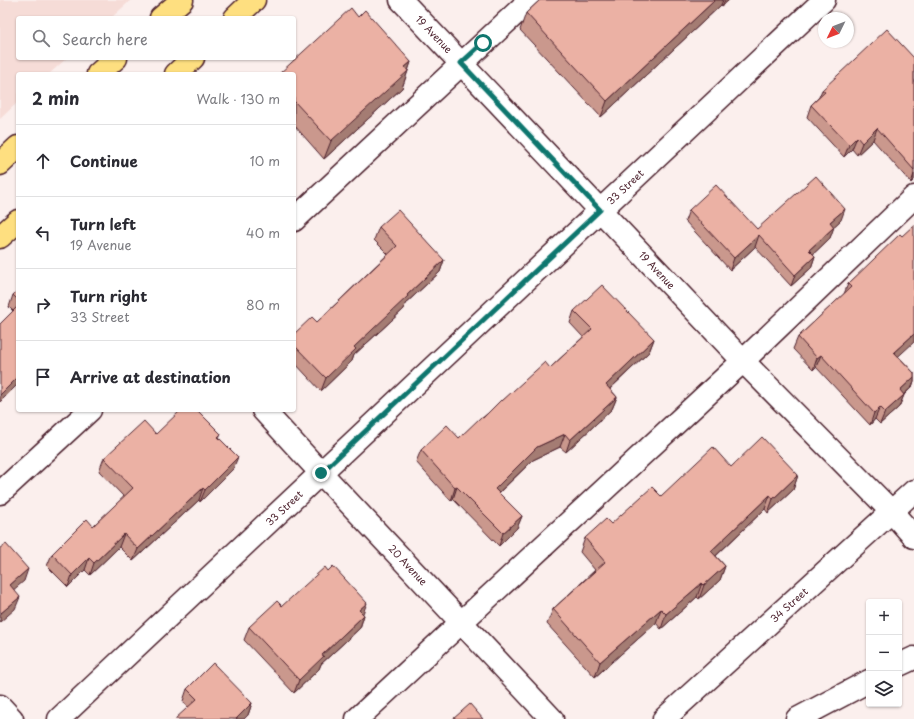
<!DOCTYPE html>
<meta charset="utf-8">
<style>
:root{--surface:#fff;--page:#f7f7f7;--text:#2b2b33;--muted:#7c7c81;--line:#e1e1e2}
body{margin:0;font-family:"Playpen Sans",sans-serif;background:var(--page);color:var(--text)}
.controls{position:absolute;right:12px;bottom:12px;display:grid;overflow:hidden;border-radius:4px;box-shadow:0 1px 3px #0004}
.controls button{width:36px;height:36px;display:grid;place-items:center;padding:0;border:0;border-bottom:1px solid var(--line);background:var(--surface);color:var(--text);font:20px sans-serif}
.compass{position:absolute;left:818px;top:12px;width:36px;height:36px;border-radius:50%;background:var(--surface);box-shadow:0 1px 3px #0004;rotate:227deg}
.stop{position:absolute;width:12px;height:12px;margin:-9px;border:3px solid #0f766e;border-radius:50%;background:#fff}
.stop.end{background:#0f766e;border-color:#fff;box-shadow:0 1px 4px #0008}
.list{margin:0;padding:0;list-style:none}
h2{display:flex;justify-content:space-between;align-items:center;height:52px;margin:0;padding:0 16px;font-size:17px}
h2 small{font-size:13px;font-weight:400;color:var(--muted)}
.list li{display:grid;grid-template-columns:26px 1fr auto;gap:12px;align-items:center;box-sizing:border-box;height:72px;padding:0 16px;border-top:1px solid var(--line)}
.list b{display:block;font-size:15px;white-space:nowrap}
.list p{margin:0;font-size:13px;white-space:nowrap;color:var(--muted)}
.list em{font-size:13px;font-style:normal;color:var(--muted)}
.icon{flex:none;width:22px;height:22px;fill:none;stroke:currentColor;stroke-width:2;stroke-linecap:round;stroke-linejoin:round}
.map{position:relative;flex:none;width:914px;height:719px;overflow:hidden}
.search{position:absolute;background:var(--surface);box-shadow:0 1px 3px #0004;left:16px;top:16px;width:280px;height:44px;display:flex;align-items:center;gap:10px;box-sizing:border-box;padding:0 14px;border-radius:4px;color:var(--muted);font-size:15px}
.panel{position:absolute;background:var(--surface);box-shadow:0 1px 3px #0004;left:16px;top:72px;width:280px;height:340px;border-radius:4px}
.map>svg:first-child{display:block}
.built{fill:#f6dcd7}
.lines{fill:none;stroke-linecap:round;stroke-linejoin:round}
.minor-casing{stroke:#4a1f2b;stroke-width:25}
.highway-casing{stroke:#4a1f2b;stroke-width:25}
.minor{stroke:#fff;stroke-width:22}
.highway{stroke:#fedf80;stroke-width:22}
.wall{fill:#ca988d;stroke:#4a1f2b}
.shaded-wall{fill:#a47c73;stroke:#4a1f2b}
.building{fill:#ebb1a4;stroke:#4a1f2b}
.route{stroke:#0f766e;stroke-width:5}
.labels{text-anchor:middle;stroke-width:3;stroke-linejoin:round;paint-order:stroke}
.street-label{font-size:10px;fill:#4a1f2b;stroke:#fff}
</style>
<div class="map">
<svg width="914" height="719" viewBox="0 0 914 719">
<rect width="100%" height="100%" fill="#fbefed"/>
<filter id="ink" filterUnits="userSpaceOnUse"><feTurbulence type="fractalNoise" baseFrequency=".025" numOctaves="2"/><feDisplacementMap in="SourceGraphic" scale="8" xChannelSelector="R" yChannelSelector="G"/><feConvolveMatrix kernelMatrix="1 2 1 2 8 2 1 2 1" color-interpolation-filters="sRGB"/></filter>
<g filter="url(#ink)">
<path class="built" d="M 0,0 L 131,0 L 111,18 L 18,18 L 18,58 L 67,58 L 49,74 L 18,74 L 18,102 L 0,119 Z"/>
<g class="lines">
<g class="minor-casing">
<path id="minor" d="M 401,0 L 743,361 L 891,511 L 914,537
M 294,220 L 530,0
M 263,410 L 321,473 L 552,719
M 0,493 L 90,410
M 899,665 L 914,658
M 0,706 L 12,719
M 59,719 L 824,0
M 357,719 L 743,361 L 914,197
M 664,719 L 914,491
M 797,719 L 869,681"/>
</g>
<g class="highway-casing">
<path id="highway" d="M 161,18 L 182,0
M 235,18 L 254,0
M 98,74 L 116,58
M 176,74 L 193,58
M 0,164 L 18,147
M 0,237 L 18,221"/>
</g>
<use href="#minor" class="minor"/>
<use href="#highway" class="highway"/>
</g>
<path class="wall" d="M 540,0 L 729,0 L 722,6 L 721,5 L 601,117 L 520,30 L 526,13 Z
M 358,17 L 411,62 L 402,88 L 324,159 L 294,125 L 294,74 Z
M 914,58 L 914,180 L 911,183 L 873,140 L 857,155 L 852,149 L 844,157 L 807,117 L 811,105 L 819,97 L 822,90 Z
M 689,210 L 757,229 L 841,220 L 834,226 L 830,238 L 813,254 L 815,256 L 811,268 L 791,286 L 755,247 L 730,270 L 685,221 Z
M 379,227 L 444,260 L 440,272 L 405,304 L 404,309 L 354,355 L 352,361 L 321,391 L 294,362 L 294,334 L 317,322 L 388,254 L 374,240 Z
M 902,236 L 898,356 L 914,373 L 914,381 L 912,387 L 904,395 L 899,407 L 880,424 L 875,419 L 870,425 L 816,367 L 813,370 L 793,349 L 798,337 L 844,294 L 848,284 Z
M 18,290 L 18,384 L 13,311 L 9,307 L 13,295 Z
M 574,311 L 654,339 L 649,352 L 610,389 L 617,397 L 612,409 L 566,452 L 560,447 L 533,460 L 499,493 L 522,516 L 517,528 L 499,546 L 453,499 L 451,501 L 416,462 L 421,450 L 459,438 L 502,401 L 550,368 L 583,337 L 570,323 Z
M 156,434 L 221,434 L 219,439 L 233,469 L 200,502 L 199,500 L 133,561 L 119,547 L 90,575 L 85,570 L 68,587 L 47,566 L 52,554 L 93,526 L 124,497 L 99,471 L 104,458 Z
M 798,475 L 793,490 L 768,513 L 765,509 L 716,556 L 725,566 L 720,580 L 699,599 L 697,597 L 661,629 L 656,623 L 595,677 L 547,624 L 553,609 L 595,570 L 580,552 L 585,538 L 611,524 L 661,496 Z
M 282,606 L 363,614 L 364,615 L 360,628 L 321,664 L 319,669 L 294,693 L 244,640 L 249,627 Z
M 187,689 L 252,703 L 248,715 L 188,707 L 183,701 Z"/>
<path class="shaded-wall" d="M 715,0 L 723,0 L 721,5 L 601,117 L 607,101 Z
M 725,0 L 729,0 L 722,6 Z
M 411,62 L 402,88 L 324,159 L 331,141 L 405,67 Z
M 877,128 L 873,140 L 857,155 L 862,143 Z
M 857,137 L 852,149 L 844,157 L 849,145 Z
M 914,174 L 914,180 L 911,183 Z
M 845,209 L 841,220 L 826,234 L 830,222 Z
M 834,227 L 830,238 L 805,262 L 809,250 Z
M 759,235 L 755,247 L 730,270 L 734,258 Z
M 815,256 L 811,268 L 791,286 L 795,275 Z
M 444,260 L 440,272 L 405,304 L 404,309 L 354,355 L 352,361 L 321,391 L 326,378 L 354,347 L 407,295 Z
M 914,334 L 914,342 L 890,364 L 894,352 Z
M 654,339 L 649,352 L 601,397 L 606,385 Z
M 821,355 L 816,367 L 813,370 L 817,358 Z
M 18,377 L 18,384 L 0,402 L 0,395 Z
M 914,377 L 914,381 L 912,387 L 895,402 L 900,390 Z
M 904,395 L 899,407 L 880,424 L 885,412 Z
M 617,397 L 612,409 L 566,452 L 570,440 Z
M 880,407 L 875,419 L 870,425 L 874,413 Z
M 565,434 L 560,447 L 533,460 L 490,501 L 495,489 L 537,447 Z
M 238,457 L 233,469 L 200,502 L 205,490 Z
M 798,475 L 793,490 L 768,513 L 773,499 Z
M 457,487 L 453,499 L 451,501 L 455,488 Z
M 203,488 L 199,500 L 133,561 L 138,549 Z
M 770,495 L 765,509 L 706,565 L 711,551 Z
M 522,516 L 517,528 L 499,546 L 503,533 Z
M 124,534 L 119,547 L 90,575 L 94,563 Z
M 89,558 L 85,570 L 68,587 L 72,575 Z
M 725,566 L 720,580 L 699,599 L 704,585 Z
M 28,569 L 24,581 L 5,597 L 10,585 Z
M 702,583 L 697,597 L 661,629 L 666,614 Z
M 20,597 L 15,609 L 0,622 L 0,615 L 1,613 Z
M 367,603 L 362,616 L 359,610 Z
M 661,609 L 656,623 L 595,677 L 600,662 Z
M 364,615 L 360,628 L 321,664 L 319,669 L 294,693 L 299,680 L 322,655 Z
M 252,703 L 248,715 L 244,719 L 236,719 Z"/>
<path class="building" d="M 540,0 L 715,0 L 607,101 L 526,13 Z
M 351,8 L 358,17 L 365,10 L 411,62 L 405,67 L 408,71 L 331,141 L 294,101 L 294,74 L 279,74 Z
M 887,29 L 914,58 L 914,170 L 877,128 L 862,143 L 857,137 L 849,145 L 811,105 L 825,92 L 822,90 Z
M 816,176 L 845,209 L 830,222 L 834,227 L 809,250 L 815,256 L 795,275 L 759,235 L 734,258 L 689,210 L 716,185 L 757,229 Z
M 398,210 L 444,260 L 407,295 L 408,296 L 354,347 L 356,349 L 326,378 L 294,345 L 294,334 L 312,317 L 317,322 L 397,246 L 379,227 Z
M 914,225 L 914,334 L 894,352 L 914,373 L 914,377 L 900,390 L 904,395 L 885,412 L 880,407 L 874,413 L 821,355 L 817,358 L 798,337 L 851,287 L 848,284 L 900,234 L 902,236 Z
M 602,285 L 654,339 L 606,385 L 617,397 L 570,440 L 565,434 L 537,447 L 495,489 L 522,516 L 503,533 L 457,487 L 455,488 L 421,450 L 447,425 L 459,438 L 481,417 L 483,418 L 501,400 L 502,401 L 545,362 L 550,368 L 592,329 L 574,311 Z
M 18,290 L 18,300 L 13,295 Z
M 18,306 L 18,377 L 0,395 L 0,324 Z
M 181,410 L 197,410 L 221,434 L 218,437 L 238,457 L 205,490 L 203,488 L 138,549 L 124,534 L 94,563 L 89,558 L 72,575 L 52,554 L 87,519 L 93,526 L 133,488 L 104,458 L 144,421 L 156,434 Z
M 762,437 L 798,475 L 773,499 L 770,495 L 711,551 L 725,566 L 704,585 L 702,583 L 666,614 L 661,609 L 600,662 L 553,609 L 605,562 L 585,538 L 606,519 L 611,524 L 652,487 L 661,496 L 713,447 L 731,467 Z
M 6,544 L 28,569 L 10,585 L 20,597 L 1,613 L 0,611 L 0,548 Z
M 333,566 L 367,603 L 359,610 L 364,615 L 322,655 L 324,656 L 299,680 L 249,627 L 277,601 L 282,606 L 325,567 L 328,571 Z
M 213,663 L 252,703 L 236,719 L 175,719 L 197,699 L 187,689 Z
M 470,704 L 483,719 L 453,719 Z"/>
</g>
<g class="lines" filter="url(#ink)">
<path class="route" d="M 321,473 L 600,210 L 461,63 L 483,43"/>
</g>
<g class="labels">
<g class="street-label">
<text transform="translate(434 34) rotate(46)" y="4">19 Avenue</text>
<text transform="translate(625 187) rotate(-43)" y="4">33 Street</text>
<text transform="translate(657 270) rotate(47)" y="4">19 Avenue</text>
<text transform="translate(284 508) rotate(-43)" y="4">33 Street</text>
<text transform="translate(408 565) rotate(47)" y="4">20 Avenue</text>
<text transform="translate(789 605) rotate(-42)" y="4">34 Street</text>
</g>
</g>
</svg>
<div class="controls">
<button>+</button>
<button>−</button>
<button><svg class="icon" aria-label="layers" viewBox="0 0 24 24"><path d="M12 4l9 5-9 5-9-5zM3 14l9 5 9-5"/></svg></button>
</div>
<svg class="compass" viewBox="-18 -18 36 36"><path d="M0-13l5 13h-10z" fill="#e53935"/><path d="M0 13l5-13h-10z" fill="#7c7c81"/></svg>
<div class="stop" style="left:483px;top:43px"></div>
<div class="stop end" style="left:321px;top:473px"></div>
<div class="search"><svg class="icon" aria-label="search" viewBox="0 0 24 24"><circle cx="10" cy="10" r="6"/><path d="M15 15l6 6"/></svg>Search here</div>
<section class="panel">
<h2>2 min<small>Walk · 130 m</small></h2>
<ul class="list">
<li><svg class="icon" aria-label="ahead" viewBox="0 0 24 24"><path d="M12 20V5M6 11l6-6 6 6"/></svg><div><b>Continue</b></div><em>10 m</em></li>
<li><svg class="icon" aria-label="left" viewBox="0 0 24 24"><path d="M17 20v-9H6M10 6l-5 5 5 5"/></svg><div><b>Turn left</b><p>19 Avenue</p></div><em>40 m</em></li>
<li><svg class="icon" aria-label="right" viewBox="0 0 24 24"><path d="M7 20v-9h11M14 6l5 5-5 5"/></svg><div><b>Turn right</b><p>33 Street</p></div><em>80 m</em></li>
<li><svg class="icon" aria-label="arrive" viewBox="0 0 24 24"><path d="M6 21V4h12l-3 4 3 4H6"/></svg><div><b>Arrive at destination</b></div></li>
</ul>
</section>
</div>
